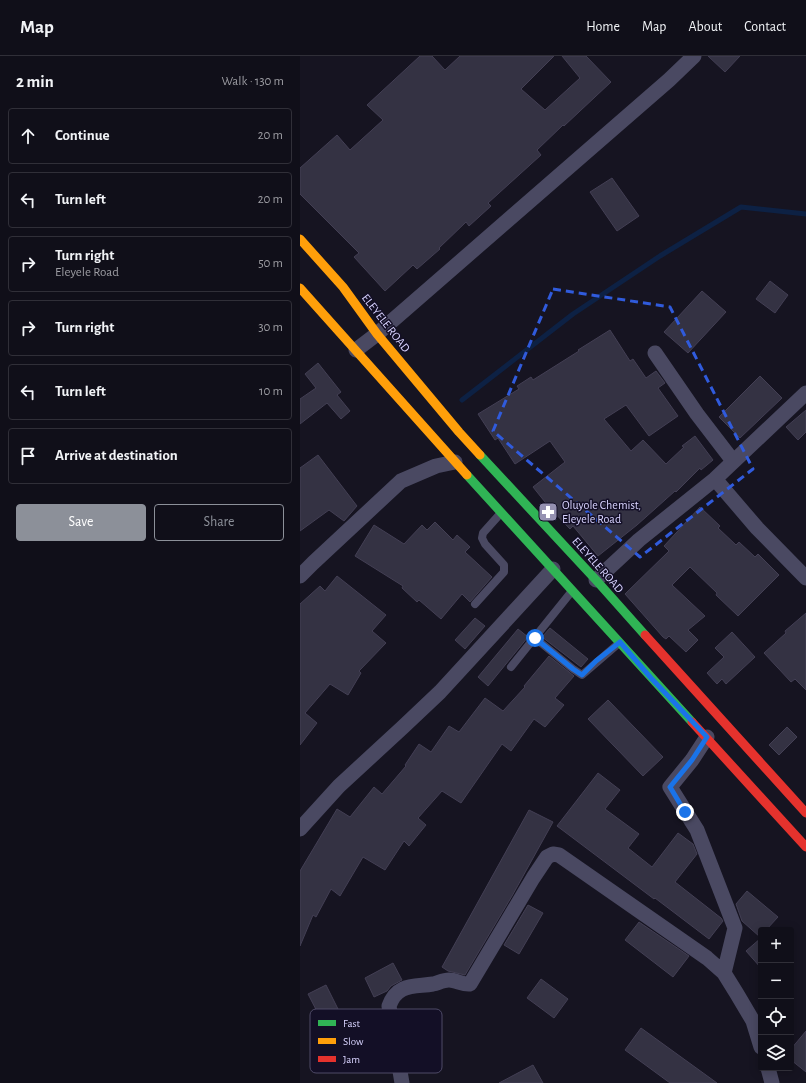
<!DOCTYPE html>
<meta charset="utf-8">
<style>
:root{--surface:#100f19;--page:#191822;--text:#f1f3f6;--muted:#9c9ca2;--line:#302f38;--accent:#8c9099}
body{margin:0;font-family:"Alegreya Sans",sans-serif;background:var(--page);color:var(--text)}
.controls{position:absolute;right:12px;bottom:12px;display:grid;overflow:hidden;border-radius:4px;box-shadow:0 2px 10px #0003}
.controls button{width:36px;height:36px;display:grid;place-items:center;padding:0;border:0;border-bottom:1px solid var(--line);background:var(--surface);color:var(--text);font:20px sans-serif}
.stop{position:absolute;width:12px;height:12px;margin:-9px;border:3px solid #1a73e8;border-radius:50%;background:#fff}
.stop.end{background:#1a73e8;border-color:#fff;box-shadow:0 1px 4px #0008}
.list{margin:0;padding:0;list-style:none}
h2{display:flex;justify-content:space-between;align-items:center;height:52px;margin:0;padding:0 16px;font-size:17px}
h2 small{font-size:13px;font-weight:400;color:var(--muted)}
.list li{display:grid;grid-template-columns:26px 1fr auto;gap:12px;align-items:center;box-sizing:border-box;height:56px;margin:0 8px 8px;padding:0 8px;border:1px solid var(--line);border-radius:4px}
.list b{display:block;font-size:15px;white-space:nowrap}
.list p{margin:0;font-size:13px;white-space:nowrap;color:var(--muted)}
.list em{font-size:13px;font-style:normal;color:var(--muted)}
.actions{display:flex;gap:8px;padding:12px 16px}
.actions a{flex:1;padding:9px 0;border:1px solid var(--accent);border-radius:4px;text-align:center;font-size:14px;color:var(--accent)}
.actions .main{background:var(--accent);color:#fff}
.icon{flex:none;width:22px;height:22px;fill:none;stroke:currentColor;stroke-width:2;stroke-linecap:round;stroke-linejoin:round}
.map{position:relative;flex:none;width:506px;height:1027px;overflow:hidden}
header{display:flex;align-items:center;gap:24px;box-sizing:border-box;height:56px;padding:0 20px;background:var(--surface);border-bottom:1px solid var(--line)}
header strong{font-size:19px}
nav{display:flex;gap:22px;margin-inline-start:auto;font-size:14px}
main{display:flex}
aside{flex:1;background:var(--surface)}
.map>svg:first-child{display:block}
.lines{fill:none;stroke-linecap:round;stroke-linejoin:round}
.stream{stroke:#0d2144;stroke-width:5}
.building{fill:#343243;stroke:#433f54}
.lane{stroke:#4a4962;stroke-width:8}
.street{stroke:#4a4962;stroke-width:15}
.fast{stroke:#30b455;stroke-width:9}
.slow{stroke:#ff9f0a;stroke-width:9}
.jam{stroke:#e5322d;stroke-width:9}
.route{stroke:#1a73e8;stroke-width:5}
.marked{fill:none;stroke:#305bdc;stroke-width:3;stroke-dasharray:8 5;stroke-linejoin:round}
.labels{text-anchor:middle;stroke-width:3;stroke-linejoin:round;paint-order:stroke}
.street-label{font-size:12px;fill:#d9d4ff;stroke:#130f26}
.poi-label{font-size:12px;fill:#d9d4ff;stroke:#130f26;text-anchor:start}
.key{fill:#130f26;stroke:#4e4a67;stroke-width:1}
.key-label{font-size:11px;fill:#d9d4ff}
</style>
<header>
<strong>Map</strong>
<nav><a>Home</a><a>Map</a><a>About</a><a>Contact</a></nav>
</header>
<main>
<aside>
<h2>2 min<small>Walk · 130 m</small></h2>
<ul class="list">
<li><svg class="icon" aria-label="ahead" viewBox="0 0 24 24"><path d="M12 20V5M6 11l6-6 6 6"/></svg><div><b>Continue</b></div><em>20 m</em></li>
<li><svg class="icon" aria-label="left" viewBox="0 0 24 24"><path d="M17 20v-9H6M10 6l-5 5 5 5"/></svg><div><b>Turn left</b></div><em>20 m</em></li>
<li><svg class="icon" aria-label="right" viewBox="0 0 24 24"><path d="M7 20v-9h11M14 6l5 5-5 5"/></svg><div><b>Turn right</b><p>Eleyele Road</p></div><em>50 m</em></li>
<li><svg class="icon" aria-label="right" viewBox="0 0 24 24"><path d="M7 20v-9h11M14 6l5 5-5 5"/></svg><div><b>Turn right</b></div><em>30 m</em></li>
<li><svg class="icon" aria-label="left" viewBox="0 0 24 24"><path d="M17 20v-9H6M10 6l-5 5 5 5"/></svg><div><b>Turn left</b></div><em>10 m</em></li>
<li><svg class="icon" aria-label="arrive" viewBox="0 0 24 24"><path d="M6 21V4h12l-3 4 3 4H6"/></svg><div><b>Arrive at destination</b></div></li>
</ul>
<div class="actions"><a class="main">Save</a><a>Share</a></div>
</aside>
<div class="map">
<svg width="506" height="1027" viewBox="0 0 506 1027">
<rect width="100%" height="100%" fill="#161421"/>
<g class="lines">
<path class="stream" d="M 162,344 L 273,258 L 360,200 L 441,151 L 506,158"/>
</g>
<path class="building" d="M 120,0 L 132,0 L 145,14 L 160,0 L 254,0 L 221,33 L 245,54 L 280,22 L 262,0 L 286,0 L 311,26 L 264,70 L 263,69 L 237,94 L 241,99 L 188,147 L 191,150 L 169,170 L 166,166 L 139,192 L 140,193 L 117,213 L 113,209 L 85,235 L 54,201 L 59,197 L 0,138 L 0,112 L 37,79 L 50,94 L 83,64 L 67,49 Z
M 408,0 L 440,0 L 425,16 Z
M 312,122 L 339,160 L 317,175 L 290,136 Z
M 470,225 L 488,239 L 475,257 L 456,243 Z
M 402,235 L 426,256 L 388,297 L 364,276 Z
M 310,274 L 330,305 L 333,303 L 346,322 L 356,315 L 365,327 L 358,332 L 378,360 L 349,380 L 326,349 L 304,363 L 331,395 L 343,384 L 366,408 L 384,391 L 382,390 L 395,380 L 413,404 L 401,414 L 400,412 L 376,436 L 375,435 L 337,469 L 298,500 L 273,470 L 270,473 L 249,451 L 233,431 L 265,406 L 250,385 L 215,408 L 198,382 L 195,384 L 178,358 L 219,333 L 217,330 L 231,321 L 233,324 L 279,295 L 278,294 Z
M 18,307 L 41,336 L 37,339 L 50,355 L 41,363 L 27,347 L 0,368 L 0,343 L 16,332 L 5,318 Z
M 460,320 L 482,342 L 440,382 L 419,361 Z
M 506,354 L 506,376 L 498,384 L 486,371 Z
M 18,399 L 57,450 L 44,465 L 29,454 L 0,475 L 0,412 Z
M 400,451 L 420,470 L 418,472 L 436,489 L 439,486 L 455,501 L 458,498 L 479,519 L 438,560 L 416,539 L 417,537 L 390,511 L 372,529 L 405,560 L 388,574 L 398,584 L 386,596 L 369,580 L 366,583 L 363,581 L 325,538 L 369,495 L 364,490 Z
M 135,466 L 153,484 L 157,479 L 170,491 L 165,496 L 192,521 L 170,546 L 162,538 L 141,563 L 119,544 L 117,546 L 102,532 L 103,530 L 55,500 L 74,469 L 104,488 L 122,469 L 127,474 Z
M 37,520 L 86,559 L 72,575 L 86,587 L 59,615 L 61,617 L 48,639 L 30,628 L 5,657 L 17,667 L 0,689 L 0,548 L 20,530 L 25,535 Z
M 506,557 L 506,634 L 495,623 L 491,626 L 464,597 L 486,577 L 485,575 Z
M 175,562 L 185,570 L 165,593 L 155,584 Z
M 250,572 L 288,603 L 281,611 L 242,581 Z
M 218,573 L 228,581 L 188,630 L 178,621 Z
M 432,576 L 455,601 L 426,628 L 422,623 L 417,628 L 407,617 L 424,601 L 415,592 Z
M 249,600 L 274,620 L 255,642 L 264,649 L 245,671 L 234,663 L 211,695 L 202,688 L 161,747 L 142,735 L 118,762 L 126,769 L 109,790 L 104,785 L 85,814 L 63,801 L 40,840 L 31,833 L 16,861 L 13,859 L 0,890 L 0,815 L 37,753 L 50,761 L 74,731 L 82,738 L 106,710 L 105,709 L 119,688 L 131,696 L 149,670 L 159,676 L 185,642 L 203,655 L 225,631 L 224,630 Z
M 308,644 L 363,701 L 343,720 L 288,663 Z
M 487,671 L 497,681 L 479,699 L 469,689 Z
M 298,717 L 320,734 L 305,753 L 339,778 L 328,792 L 352,811 L 378,777 L 393,788 L 397,798 L 375,826 L 421,862 L 423,865 L 409,883 L 355,842 L 354,843 L 257,770 Z
M 229,754 L 253,766 L 212,840 L 165,919 L 148,915 L 142,911 Z
M 447,835 L 478,861 L 466,874 L 461,874 L 460,881 L 442,865 L 436,848 Z
M 228,849 L 243,857 L 219,898 L 204,889 Z
M 339,866 L 389,900 L 373,921 L 325,884 Z
M 461,882 L 461,912 L 446,895 Z
M 93,907 L 102,924 L 91,930 L 87,935 L 74,941 L 65,922 Z
M 241,923 L 268,943 L 254,962 L 227,942 Z
M 26,929 L 42,961 L 24,969 L 8,938 Z
M 341,972 L 417,1027 L 370,1027 L 325,994 Z
M 506,975 L 506,1016 L 491,1004 L 491,993 Z
M 233,1009 L 243,1027 L 199,1027 Z"/>
<g class="lines">
<path class="lane" d="M 175,548 L 204,516 L 204,509 L 185,488 L 182,482 L 183,477 L 200,458
M 235,582 L 273,613 L 282,619 L 318,588
M 211,611 L 272,535"/>
<path class="street" d="M 56,294 L 77,278 L 369,24 L 394,0
M 355,297 L 397,358 L 433,405
M 415,423 L 457,472 L 506,522
M 0,520 L 13,507 L 101,425 L 136,410 L 155,406
M 296,524 L 339,484 L 415,423 L 506,337
M 407,681 L 392,704 L 370,731 L 397,774 L 435,872 L 424,917
M 0,773 L 39,730 L 103,671 L 140,636 L 253,513
M 468,1012 L 472,1027
M 102,1027 L 89,950 C 97,927 114,931 133,928 C 138,927 143,924 149,924 C 156,924 163,929 170,928 L 233,822 L 247,801 L 253,798 L 259,799 L 407,902 L 424,917 L 437,938 L 453,965 L 461,991"/>
<path class="fast" d="M 180,399 L 296,524 L 345,579
M 167,419 L 392,666"/>
<path class="slow" d="M 0,183 L 43,231 L 77,278 L 159,376 L 180,399
M 0,232 L 167,419"/>
<path class="jam" d="M 345,579 L 506,757
M 392,666 L 506,791"/>
</g>
<g class="lines">
<path class="route" d="M 235,582 L 273,613 L 282,619 L 296,605 L 320,586 L 351,622 L 407,681 L 392,704 L 370,731 L 385,756"/>
</g>
<path class="marked" d="M 253,233 L 370,251 L 453,413 L 340,501 L 193,375 Z"/>
<defs>
<g id="pharmacy-square" transform="scale(1)"><rect x="-9" y="-9" width="18" height="18" rx="4" fill="#9591b1" stroke="#130f26"/><path d="M-2-6h4v4h4v4h-4v4h-4v-4h-4v-4h4Z" fill="#fff"/></g>
</defs>
<g fill-rule="evenodd">
<use href="#pharmacy-square" x="248" y="456"/>
</g>
<g class="labels">
<g class="street-label">
<text transform="translate(86 267) rotate(52)" y="4">ELEYELE ROAD</text>
<text transform="translate(298 509) rotate(48)" y="4">ELEYELE ROAD</text>
</g>
<g class="poi-label">
<text x="262" y="453">Oluyole Chemist,<tspan x="262" dy="14">Eleyele Road</tspan></text>
</g>
</g>
<rect x="10" y="953" width="132" height="64" rx="6" class="key"/>
<rect x="18" y="964" width="18" height="6" fill="#30b455"/>
<rect x="18" y="982" width="18" height="6" fill="#ff9f0a"/>
<rect x="18" y="1000" width="18" height="6" fill="#e5322d"/>
<g class="key-label">
<text x="43" y="971">Fast</text>
<text x="43" y="989">Slow</text>
<text x="43" y="1007">Jam</text>
</g>
</svg>
<div class="controls">
<button>+</button>
<button>−</button>
<button><svg class="icon" aria-label="locate" viewBox="0 0 24 24"><circle cx="12" cy="12" r="6"/><path d="M12 2v4M12 18v4M2 12h4M18 12h4"/></svg></button>
<button><svg class="icon" aria-label="layers" viewBox="0 0 24 24"><path d="M12 4l9 5-9 5-9-5zM3 14l9 5 9-5"/></svg></button>
</div>
<div class="stop" style="left:235px;top:582px"></div>
<div class="stop end" style="left:385px;top:756px"></div>
</div>
</main>
